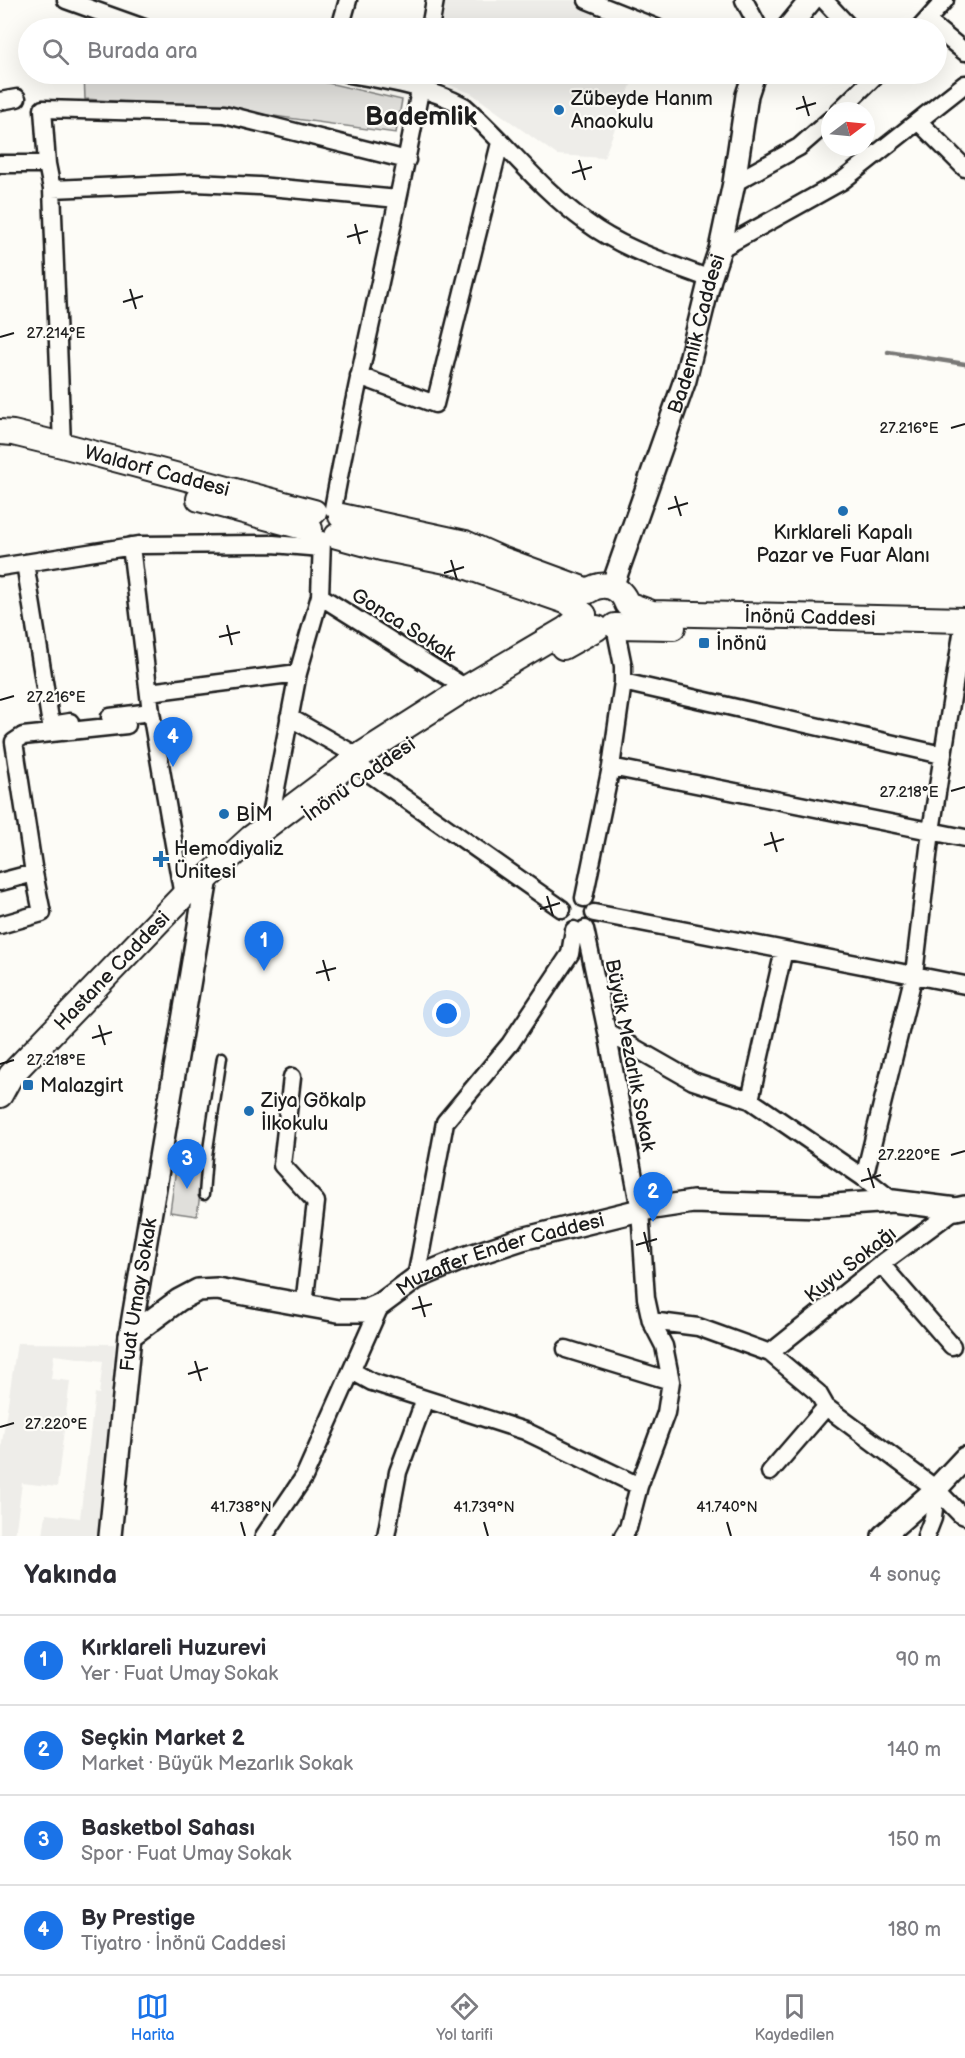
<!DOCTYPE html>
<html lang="tr">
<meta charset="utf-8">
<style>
:root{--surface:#fff;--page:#f2f2f3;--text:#2b2b33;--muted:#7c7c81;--line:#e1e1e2;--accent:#1a73e8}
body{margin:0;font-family:"Balsamiq Sans",sans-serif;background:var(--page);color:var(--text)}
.compass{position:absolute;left:821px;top:102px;width:54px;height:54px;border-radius:50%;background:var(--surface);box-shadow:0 6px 24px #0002;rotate:74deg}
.you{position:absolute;left:447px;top:1014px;width:21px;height:21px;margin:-15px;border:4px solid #fff;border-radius:50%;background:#1a73e8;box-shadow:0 0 0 9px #1a73e833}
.badge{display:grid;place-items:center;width:39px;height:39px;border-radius:50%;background:var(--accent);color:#fff;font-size:20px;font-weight:700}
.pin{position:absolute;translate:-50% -50px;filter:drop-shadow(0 2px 3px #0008)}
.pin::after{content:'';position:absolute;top:32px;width:21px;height:18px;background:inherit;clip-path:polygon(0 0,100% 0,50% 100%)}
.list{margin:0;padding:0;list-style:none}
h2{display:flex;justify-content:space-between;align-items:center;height:78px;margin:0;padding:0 24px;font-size:26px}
h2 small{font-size:20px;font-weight:400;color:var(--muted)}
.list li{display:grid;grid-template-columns:39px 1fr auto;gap:18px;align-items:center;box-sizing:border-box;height:90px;padding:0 24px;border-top:2px solid var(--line)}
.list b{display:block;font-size:22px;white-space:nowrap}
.list p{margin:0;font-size:20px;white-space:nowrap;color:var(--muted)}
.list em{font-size:20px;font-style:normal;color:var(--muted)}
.icon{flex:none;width:33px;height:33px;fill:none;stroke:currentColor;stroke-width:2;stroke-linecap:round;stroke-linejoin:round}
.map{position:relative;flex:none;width:965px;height:1536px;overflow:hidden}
.search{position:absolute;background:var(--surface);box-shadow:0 6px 24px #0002;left:18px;right:18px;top:18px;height:66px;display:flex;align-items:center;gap:15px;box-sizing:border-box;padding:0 21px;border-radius:33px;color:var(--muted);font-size:22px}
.sheet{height:438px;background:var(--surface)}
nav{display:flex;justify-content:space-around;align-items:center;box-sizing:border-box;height:84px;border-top:2px solid var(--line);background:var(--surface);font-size:16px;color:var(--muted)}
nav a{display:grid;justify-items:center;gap:3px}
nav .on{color:var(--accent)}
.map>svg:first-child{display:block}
.built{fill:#eeede9}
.green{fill:#e0dfdb;stroke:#7e7e7c;stroke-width:1.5}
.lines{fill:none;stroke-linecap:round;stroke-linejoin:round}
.stream{stroke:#797876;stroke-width:4.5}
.service-casing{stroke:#1c1c1c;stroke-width:13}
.minor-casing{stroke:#1c1c1c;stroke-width:21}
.tertiary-casing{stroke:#1c1c1c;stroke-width:26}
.secondary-casing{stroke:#1c1c1c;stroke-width:28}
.service{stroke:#fdfcf7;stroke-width:8}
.minor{stroke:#fdfcf7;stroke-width:16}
.tertiary{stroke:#fdfcf7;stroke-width:21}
.secondary{stroke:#fdfcf7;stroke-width:24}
.ticks{fill:none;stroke:#1c1c1c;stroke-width:2}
.poi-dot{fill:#1f6fb2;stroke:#fdfcf7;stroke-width:2}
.labels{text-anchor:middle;stroke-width:4.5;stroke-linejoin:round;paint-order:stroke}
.poi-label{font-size:20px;fill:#1c1c1c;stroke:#fdfcf7;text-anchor:start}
.street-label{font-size:20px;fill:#1c1c1c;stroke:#fdfcf7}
.district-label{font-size:26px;font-weight:bold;fill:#1c1c1c;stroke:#fdfcf7}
.ticks-label{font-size:15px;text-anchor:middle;fill:#1c1c1c;stroke:#fdfcf7;stroke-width:4.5;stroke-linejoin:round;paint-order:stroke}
</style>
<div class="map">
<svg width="965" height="1536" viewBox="0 0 965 1536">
<rect width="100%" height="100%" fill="#fdfcf7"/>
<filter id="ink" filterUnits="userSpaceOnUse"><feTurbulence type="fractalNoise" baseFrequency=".0167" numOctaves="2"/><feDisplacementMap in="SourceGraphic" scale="12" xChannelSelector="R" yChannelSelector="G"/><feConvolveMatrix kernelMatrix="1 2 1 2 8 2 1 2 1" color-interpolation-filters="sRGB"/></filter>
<g filter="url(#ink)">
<path class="built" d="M 435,0 L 587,0 L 651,28 L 430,28 Z
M 423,74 L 635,74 L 604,158 L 557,155 L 471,93 L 422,75 Z
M 17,1343 L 115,1344 L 98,1536 L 43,1536 L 46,1514 L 80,1518 L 95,1393 L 99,1394 L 103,1361 L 54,1355 L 51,1379 L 70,1381 L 57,1487 L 22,1483 L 15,1536 L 0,1536 L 0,1456 Z"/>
<path class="green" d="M 84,74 L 289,74 L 402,100 L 396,133 L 216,108 L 85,99 Z
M 177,1161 L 204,1165 L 197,1216 L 170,1212 Z"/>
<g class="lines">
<path class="stream" d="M 888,352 L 965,364"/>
<g class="service-casing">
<path id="service" d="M 162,1148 L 207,1156
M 204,1195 L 207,1156 L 222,1057"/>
</g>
<g class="minor-casing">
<path id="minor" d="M 66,0 L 144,28
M 587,0 L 657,28
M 744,0 L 759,28
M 824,0 L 850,28
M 927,21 L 965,52
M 340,28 L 348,0
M 430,28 L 435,0
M 920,28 L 945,0
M 349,74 C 389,81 428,87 464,106 C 506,143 540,189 586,222 C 622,249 668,263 710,279
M 0,101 L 17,98
M 839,111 L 877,74
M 918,121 L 965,168
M 0,164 L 47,164
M 734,183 L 799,147 L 830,120
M 52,189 L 195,183 L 259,186 L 398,199
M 720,249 L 842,181 L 965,84
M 359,376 L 435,404 L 500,143
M 62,445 L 52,189 L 47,164 L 43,109 L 224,114 L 407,160
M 333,509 C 359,363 397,219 423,74
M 131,546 L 151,712 L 183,896
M 25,563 L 51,725 L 70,722
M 0,567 L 139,545 L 273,544 L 321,548
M 320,596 L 466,688
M 623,682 L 942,755
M 149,692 L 298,673
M 110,717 L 151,712
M 289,717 L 359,757
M 611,767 L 965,838
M 366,771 L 562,909
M 269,825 L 298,673 L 320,596 L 322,540
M 0,882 L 34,873
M 584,898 L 611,767 L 623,682 L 623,666 L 615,626
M 594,913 L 965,985
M 0,925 L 42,913 L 34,873 L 14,742 L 23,736 L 127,725
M 585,929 L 607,1032 L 640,1210 L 646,1298 L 651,1321 L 664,1346 L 671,1381 L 666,1413 L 639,1486 L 628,1528 L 623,1536
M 607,1032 L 693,1081 L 750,1100 L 864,1178 L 893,1201
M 292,1077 L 282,1165 L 316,1202 L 304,1305
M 750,1100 L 784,950
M 864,1178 L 914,974 L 931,831 L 962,634
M 881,1264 L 952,1346
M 416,1278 L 445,1122 L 510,1044 L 570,954 L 574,930
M 651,1321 L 698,1327 L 770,1353 L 818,1393 L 826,1407 L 936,1489 L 960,1514 L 965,1516
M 566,1349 L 671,1381
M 770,1353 L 881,1264 L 956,1209
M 352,1371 L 372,1382 L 525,1431 L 639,1486
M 770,1472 L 826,1407
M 264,1536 L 304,1477 L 381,1304
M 386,1536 L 398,1472 L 425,1399
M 926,1536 L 933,1518 L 936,1489"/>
</g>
<g class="tertiary-casing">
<g id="tertiary">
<path d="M 788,28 L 811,0"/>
<path id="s1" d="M 612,587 L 685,380 L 710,279 L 720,249 L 734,183 L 747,95 L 754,74"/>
<path id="s2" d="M 130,1336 L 179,1300 L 198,1290 L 217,1289 L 338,1311 L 365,1311 L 381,1304 L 416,1278 L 464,1258 L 522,1239 L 640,1210 L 693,1202 L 820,1206 L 893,1201 L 956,1209 L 965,1207"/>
<path id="s3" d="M 110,1536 L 130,1336 L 207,878"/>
<path d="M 883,1536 L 936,1489 L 965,1458"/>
</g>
</g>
<g class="secondary-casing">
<g id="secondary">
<path id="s4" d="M 0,432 L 13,433 L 62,445 L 314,512"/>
<path d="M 199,499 L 310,529"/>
<path id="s5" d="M 341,516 L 465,543 L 501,559 L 588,591 C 604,580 621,587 627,604 L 652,613 L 965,620"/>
<path d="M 337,536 L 381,548 L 456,563 L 568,602 L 584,615"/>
<path d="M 615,626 L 673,627"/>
<path d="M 563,647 L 597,628"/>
<path id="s6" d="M 0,1095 L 11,1075 L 183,896 L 207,878 L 251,838 L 364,753 L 466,688 L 566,629 L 584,615"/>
</g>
</g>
<use href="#service" class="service"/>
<use href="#minor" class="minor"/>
<use href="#tertiary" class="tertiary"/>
<use href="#secondary" class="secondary"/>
</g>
</g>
<path class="ticks" d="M 803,96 L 809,116M 796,109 L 816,103M 579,160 L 585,180M 572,173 L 592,167M 355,224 L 360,244M 347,237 L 368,231M 130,289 L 136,309M 123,302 L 143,296M 0,337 L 14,333M 951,428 L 965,424M 675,496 L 681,516M 668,509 L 688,503M 451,560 L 457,580M 444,573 L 464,567M 227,625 L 232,645M 219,637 L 240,632M 0,700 L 14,696M 951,791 L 965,787M 771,832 L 777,852M 764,845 L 784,839M 547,896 L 553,916M 540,909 L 560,903M 323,960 L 329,981M 316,973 L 336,968M 99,1025 L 105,1045M 92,1038 L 112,1032M 0,1064 L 14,1060M 951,1155 L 965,1151M 868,1168 L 874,1188M 861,1181 L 881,1175M 644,1232 L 649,1252M 636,1245 L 657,1239M 419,1296 L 425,1317M 412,1309 L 432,1304M 195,1361 L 201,1381M 188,1374 L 208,1368M 0,1427 L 14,1423M 241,1522 L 245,1536M 484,1522 L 488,1536M 727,1522 L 731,1536"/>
<g class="poi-dot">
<circle cx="559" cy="110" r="6"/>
<circle cx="843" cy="511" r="6"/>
<rect x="698" y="637" width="12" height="12" rx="3"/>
<circle cx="224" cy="814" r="6"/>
<path d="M158 850h6v6h6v6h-6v6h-6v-6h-6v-6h6z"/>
<rect x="22" y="1079" width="12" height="12" rx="3"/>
<circle cx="249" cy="1111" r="6"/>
</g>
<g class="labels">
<g class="poi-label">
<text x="571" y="105">Zübeyde Hanım<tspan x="571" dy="23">Anaokulu</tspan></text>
<text x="843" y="539" text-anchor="middle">Kırklareli Kapalı<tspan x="843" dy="23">Pazar ve Fuar Alanı</tspan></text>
<text x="716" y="650">İnönü</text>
<text x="236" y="821">BİM</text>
<text x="174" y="855">Hemodiyaliz<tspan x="174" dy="23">Ünitesi</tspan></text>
<text x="40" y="1092">Malazgirt</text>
<text x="261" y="1107">Ziya Gökalp<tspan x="261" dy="23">İlkokulu</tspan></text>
</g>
<g class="street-label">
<text dy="7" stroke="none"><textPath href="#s1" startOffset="267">Bademlik Caddesi</textPath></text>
<text dy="7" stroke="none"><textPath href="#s4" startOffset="162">Waldorf Caddesi</textPath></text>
<text dy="7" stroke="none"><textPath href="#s5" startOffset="492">İnönü Caddesi</textPath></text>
<text transform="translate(404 624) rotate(32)" y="7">Gonca Sokak</text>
<text transform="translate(359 779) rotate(-35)" y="7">İnönü Caddesi</text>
<text dy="7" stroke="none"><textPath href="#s6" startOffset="168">Hastane Caddesi</textPath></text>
<text transform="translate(631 1055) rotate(79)" y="7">Büyük Mezarlık Sokak</text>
<text dy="7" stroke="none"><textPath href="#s2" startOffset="400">Muzaffer Ender Caddesi</textPath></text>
<text transform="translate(850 1264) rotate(-38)" y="7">Kuyu Sokağı</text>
<text dy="7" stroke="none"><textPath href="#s3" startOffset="243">Fuat Umay Sokak</textPath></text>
</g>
<g class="district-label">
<text x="421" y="125">Bademlik</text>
</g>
</g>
<g class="ticks-label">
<text x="56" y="338">27.214°E</text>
<text x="909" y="433">27.216°E</text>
<text x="56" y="702">27.216°E</text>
<text x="909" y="797">27.218°E</text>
<text x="56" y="1065">27.218°E</text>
<text x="909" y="1160">27.220°E</text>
<text x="56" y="1429">27.220°E</text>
<text x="241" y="1512">41.738°N</text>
<text x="484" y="1512">41.739°N</text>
<text x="727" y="1512">41.740°N</text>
</g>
</svg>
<svg class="compass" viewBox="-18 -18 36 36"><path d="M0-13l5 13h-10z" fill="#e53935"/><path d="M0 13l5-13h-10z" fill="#7c7c81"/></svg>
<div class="you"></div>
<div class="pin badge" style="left:264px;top:971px">1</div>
<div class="pin badge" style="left:653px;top:1222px">2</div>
<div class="pin badge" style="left:187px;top:1189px">3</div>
<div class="pin badge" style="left:173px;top:767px">4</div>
<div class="search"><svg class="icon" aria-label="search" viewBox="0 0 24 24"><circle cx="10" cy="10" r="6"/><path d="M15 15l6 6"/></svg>Burada ara</div>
</div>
<section class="sheet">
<h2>Yakında<small>4 sonuç</small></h2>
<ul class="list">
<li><span class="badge">1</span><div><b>Kırklareli Huzurevi</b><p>Yer · Fuat Umay Sokak</p></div><em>90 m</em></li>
<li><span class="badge">2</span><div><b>Seçkin Market 2</b><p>Market · Büyük Mezarlık Sokak</p></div><em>140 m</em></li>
<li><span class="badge">3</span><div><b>Basketbol Sahası</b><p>Spor · Fuat Umay Sokak</p></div><em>150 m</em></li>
<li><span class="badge">4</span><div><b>By Prestige</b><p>Tiyatro · İnönü Caddesi</p></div><em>180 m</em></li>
</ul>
</section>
<nav>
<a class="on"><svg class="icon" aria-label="map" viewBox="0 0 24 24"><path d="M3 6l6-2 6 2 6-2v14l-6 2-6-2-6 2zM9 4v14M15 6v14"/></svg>Harita</a>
<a><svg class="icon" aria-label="directions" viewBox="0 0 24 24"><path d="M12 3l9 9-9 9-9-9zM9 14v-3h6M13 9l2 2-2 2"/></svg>Yol tarifi</a>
<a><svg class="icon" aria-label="saved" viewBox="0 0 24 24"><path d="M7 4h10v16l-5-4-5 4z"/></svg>Kaydedilen</a>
</nav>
